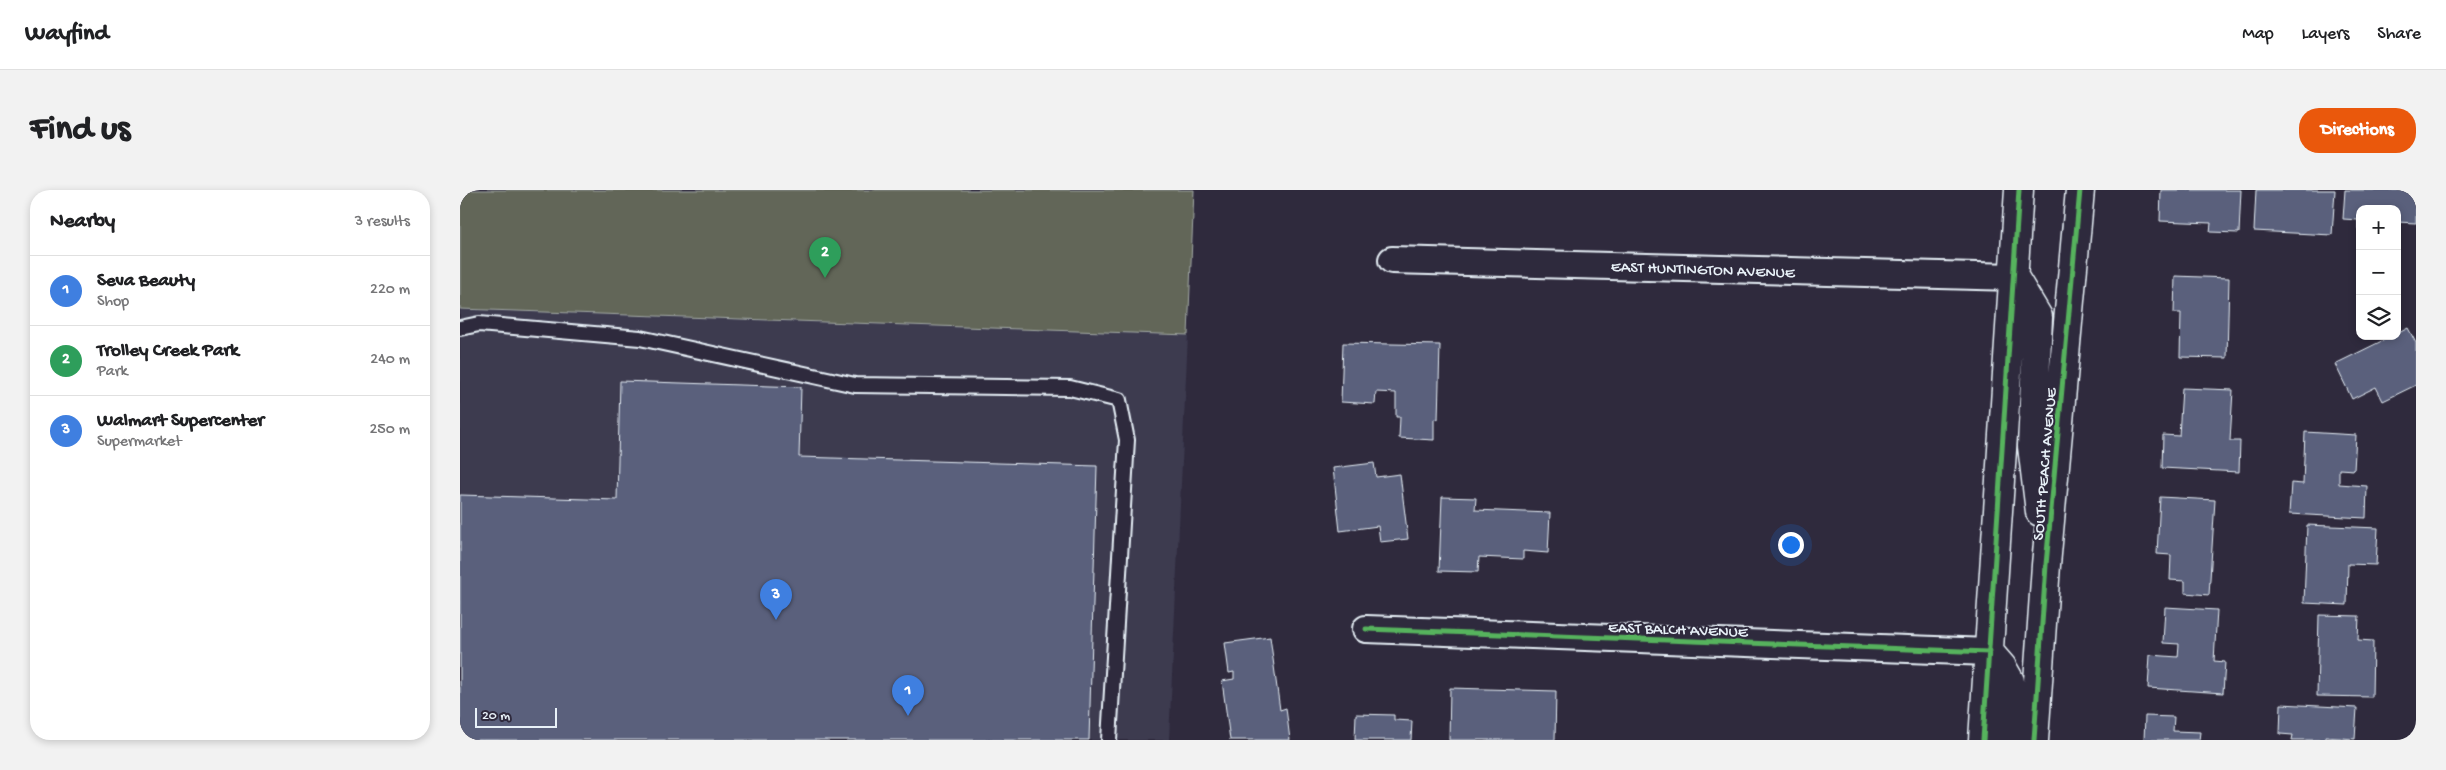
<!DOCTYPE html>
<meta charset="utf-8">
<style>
:root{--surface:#fff;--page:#f2f2f2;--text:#202124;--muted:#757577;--line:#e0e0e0;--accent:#ea580c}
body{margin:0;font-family:"Gochi Hand",sans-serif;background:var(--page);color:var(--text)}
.controls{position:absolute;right:15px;top:15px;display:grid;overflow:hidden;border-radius:10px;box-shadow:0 2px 8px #0003}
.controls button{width:45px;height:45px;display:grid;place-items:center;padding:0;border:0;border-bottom:1px solid var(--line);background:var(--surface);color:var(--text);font:25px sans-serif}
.scale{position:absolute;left:15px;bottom:12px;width:82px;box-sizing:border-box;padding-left:5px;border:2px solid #e8f1f8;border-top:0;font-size:14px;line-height:18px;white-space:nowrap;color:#e8f1f8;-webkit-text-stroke:4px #2f2a3d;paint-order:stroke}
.you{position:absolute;left:1330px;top:354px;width:18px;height:18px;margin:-12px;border:4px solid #fff;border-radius:50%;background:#1a73e8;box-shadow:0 0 0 8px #1a73e833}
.badge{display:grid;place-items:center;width:32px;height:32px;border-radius:50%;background:var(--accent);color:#fff;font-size:16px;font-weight:700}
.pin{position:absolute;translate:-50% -41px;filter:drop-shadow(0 1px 2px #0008)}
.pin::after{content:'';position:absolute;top:26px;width:18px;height:15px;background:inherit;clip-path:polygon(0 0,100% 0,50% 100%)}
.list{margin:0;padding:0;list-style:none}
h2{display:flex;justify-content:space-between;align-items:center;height:65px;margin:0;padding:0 20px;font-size:21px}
h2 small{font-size:16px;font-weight:400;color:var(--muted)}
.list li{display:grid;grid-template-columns:32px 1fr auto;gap:15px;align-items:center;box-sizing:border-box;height:70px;padding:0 20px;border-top:1px solid var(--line)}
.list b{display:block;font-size:19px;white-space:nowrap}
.list p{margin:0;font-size:16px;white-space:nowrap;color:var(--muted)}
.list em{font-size:16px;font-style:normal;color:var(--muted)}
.icon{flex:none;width:28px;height:28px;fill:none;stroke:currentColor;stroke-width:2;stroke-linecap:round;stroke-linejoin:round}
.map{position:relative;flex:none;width:1956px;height:550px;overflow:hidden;border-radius:20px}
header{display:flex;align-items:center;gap:30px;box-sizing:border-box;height:70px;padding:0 25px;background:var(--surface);border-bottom:1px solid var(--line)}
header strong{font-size:24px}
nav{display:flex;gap:28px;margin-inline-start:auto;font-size:18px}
.intro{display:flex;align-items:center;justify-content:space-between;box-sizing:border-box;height:120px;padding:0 30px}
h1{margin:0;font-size:35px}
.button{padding:12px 22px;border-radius:20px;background:var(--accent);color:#fff;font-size:18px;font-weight:700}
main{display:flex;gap:30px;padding:0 30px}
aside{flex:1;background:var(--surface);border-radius:20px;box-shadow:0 2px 8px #0003}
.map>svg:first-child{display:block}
.built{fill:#3c3a50}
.green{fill:#626658;stroke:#a5aca8}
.building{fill:#5a607c;stroke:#e8f1f8}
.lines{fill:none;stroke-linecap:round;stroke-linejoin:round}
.service-casing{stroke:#e8f1f8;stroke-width:18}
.minor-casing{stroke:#e8f1f8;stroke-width:30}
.secondary-casing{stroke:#e8f1f8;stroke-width:31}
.service{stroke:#2f2a3d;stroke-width:14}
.minor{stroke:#2f2a3d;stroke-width:26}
.secondary{stroke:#2f2a3d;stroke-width:28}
.cycleway-casing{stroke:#2f2a3d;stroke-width:8}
.cycleway{stroke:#56b35d;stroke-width:5}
.labels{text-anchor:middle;stroke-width:4;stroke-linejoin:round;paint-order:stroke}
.street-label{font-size:16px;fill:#e8f1f8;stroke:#2f2a3d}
</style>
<header>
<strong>Wayfind</strong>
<nav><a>Map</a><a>Layers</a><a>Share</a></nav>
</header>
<div class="intro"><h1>Find us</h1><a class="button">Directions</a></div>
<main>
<aside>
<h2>Nearby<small>3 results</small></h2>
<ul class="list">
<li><span class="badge" style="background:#3f7fe0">1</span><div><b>Seva Beauty</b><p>Shop</p></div><em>220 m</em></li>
<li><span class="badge" style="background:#2e9e5b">2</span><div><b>Trolley Creek Park</b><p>Park</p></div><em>240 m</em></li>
<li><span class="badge" style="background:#3f7fe0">3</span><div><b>Walmart Supercenter</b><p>Supermarket</p></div><em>250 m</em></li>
</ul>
</aside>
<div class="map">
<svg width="1956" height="550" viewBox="0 0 1956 550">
<rect width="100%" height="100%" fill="#2f2a3d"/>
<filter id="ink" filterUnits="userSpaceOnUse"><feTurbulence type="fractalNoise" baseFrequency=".02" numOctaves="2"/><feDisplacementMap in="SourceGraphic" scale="10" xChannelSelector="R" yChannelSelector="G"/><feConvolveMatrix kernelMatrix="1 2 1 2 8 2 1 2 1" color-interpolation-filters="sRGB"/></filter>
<g filter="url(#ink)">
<path class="built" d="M 0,119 L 728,145 L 709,550 L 0,550 Z"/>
<path class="green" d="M 0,0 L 734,0 L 728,145 L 0,119 Z"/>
<path class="building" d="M 1701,0 L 1781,0 L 1779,43 L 1750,42 L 1751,33 L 1700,31 Z
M 1796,0 L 1875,0 L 1872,45 L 1794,41 Z
M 1885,0 L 1956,0 L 1956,33 L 1937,32 L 1937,19 L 1900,19 L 1900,39 L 1898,39 L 1898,30 L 1883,29 Z
M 1715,86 L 1769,88 L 1767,168 L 1720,167 L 1721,123 L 1714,123 Z
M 1948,138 L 1956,153 L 1956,195 L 1923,211 L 1916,197 L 1892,209 L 1875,174 L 1932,146 L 1937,146 L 1937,144 Z
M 883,153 L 980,155 L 978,230 L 974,229 L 974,250 L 939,248 L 940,227 L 936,227 L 936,203 L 916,202 L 915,214 L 881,212 Z
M 160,191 L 341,197 L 339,267 L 637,276 L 629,550 L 0,550 L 0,305 L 157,310 Z
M 1722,198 L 1773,200 L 1770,251 L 1780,251 L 1779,282 L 1702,278 L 1703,245 L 1719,246 Z
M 1845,242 L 1896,245 L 1894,280 L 1879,279 L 1879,294 L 1907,296 L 1906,328 L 1829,324 L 1831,293 L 1843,294 Z
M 914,273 L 916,287 L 940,284 L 948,349 L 920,352 L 918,336 L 880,341 L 873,278 Z
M 982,307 L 1016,308 L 1015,320 L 1090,323 L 1088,363 L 1063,361 L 1063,369 L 1019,367 L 1018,382 L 979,381 Z
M 1700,307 L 1755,310 L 1749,405 L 1725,403 L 1725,391 L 1710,390 L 1711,365 L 1697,364 Z
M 1847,335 L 1918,338 L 1916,375 L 1888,374 L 1887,415 L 1844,413 Z
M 1705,417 L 1757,420 L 1754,471 L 1765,472 L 1763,503 L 1688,498 L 1690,465 L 1718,467 L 1719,454 L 1703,453 Z
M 1859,425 L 1899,426 L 1898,450 L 1913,451 L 1912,507 L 1857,506 Z
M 810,447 L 820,520 L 826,518 L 830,550 L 770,550 L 762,491 L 774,489 L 774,482 L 769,483 L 765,453 Z
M 990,498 L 1096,501 L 1095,550 L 989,550 Z
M 1821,514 L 1897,518 L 1895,549 L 1865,547 L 1865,550 L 1832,550 L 1833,545 L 1820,544 Z
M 896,524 L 934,525 L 934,530 L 952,531 L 951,550 L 895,550 Z
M 1685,526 L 1714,527 L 1713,541 L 1740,542 L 1739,550 L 1684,550 Z"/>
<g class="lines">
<g class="service-casing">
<path id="service" d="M 0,138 L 19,134 L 180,148 L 395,195 L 610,198 L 659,210 L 667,250 L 649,550"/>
</g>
<g class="minor-casing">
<path id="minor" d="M 932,70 L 1554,87
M 906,439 L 1529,462"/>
</g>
<g class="secondary-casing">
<path id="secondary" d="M 1554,87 L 1578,127 L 1572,256 L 1580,322
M 1529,462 L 1542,477 L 1550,491 L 1548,550
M 1523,550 L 1559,0
M 1574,550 L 1586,375 L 1620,0"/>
</g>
<use href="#service" class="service"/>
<use href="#minor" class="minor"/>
<use href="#secondary" class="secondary"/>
<g class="cycleway-casing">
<path id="cycleway" d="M 906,439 L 1529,462
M 1523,550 L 1559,0
M 1574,550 L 1586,375 L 1620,0"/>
</g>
<use href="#cycleway" class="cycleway"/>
</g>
</g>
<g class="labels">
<g class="street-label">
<text transform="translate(1243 78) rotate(2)" y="6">EAST HUNTINGTON AVENUE</text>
<text transform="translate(1583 274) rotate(-85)" y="6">SOUTH PEACH AVENUE</text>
<text transform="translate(1218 438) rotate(2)" y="6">EAST BALCH AVENUE</text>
</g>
</g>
</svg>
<div class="controls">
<button>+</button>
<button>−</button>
<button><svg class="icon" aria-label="layers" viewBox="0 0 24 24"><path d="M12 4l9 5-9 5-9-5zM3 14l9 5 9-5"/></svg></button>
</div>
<div class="scale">20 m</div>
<div class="you"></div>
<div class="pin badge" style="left:448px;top:526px;background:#3f7fe0">1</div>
<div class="pin badge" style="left:365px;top:88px;background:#2e9e5b">2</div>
<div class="pin badge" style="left:316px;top:430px;background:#3f7fe0">3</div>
</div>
</main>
